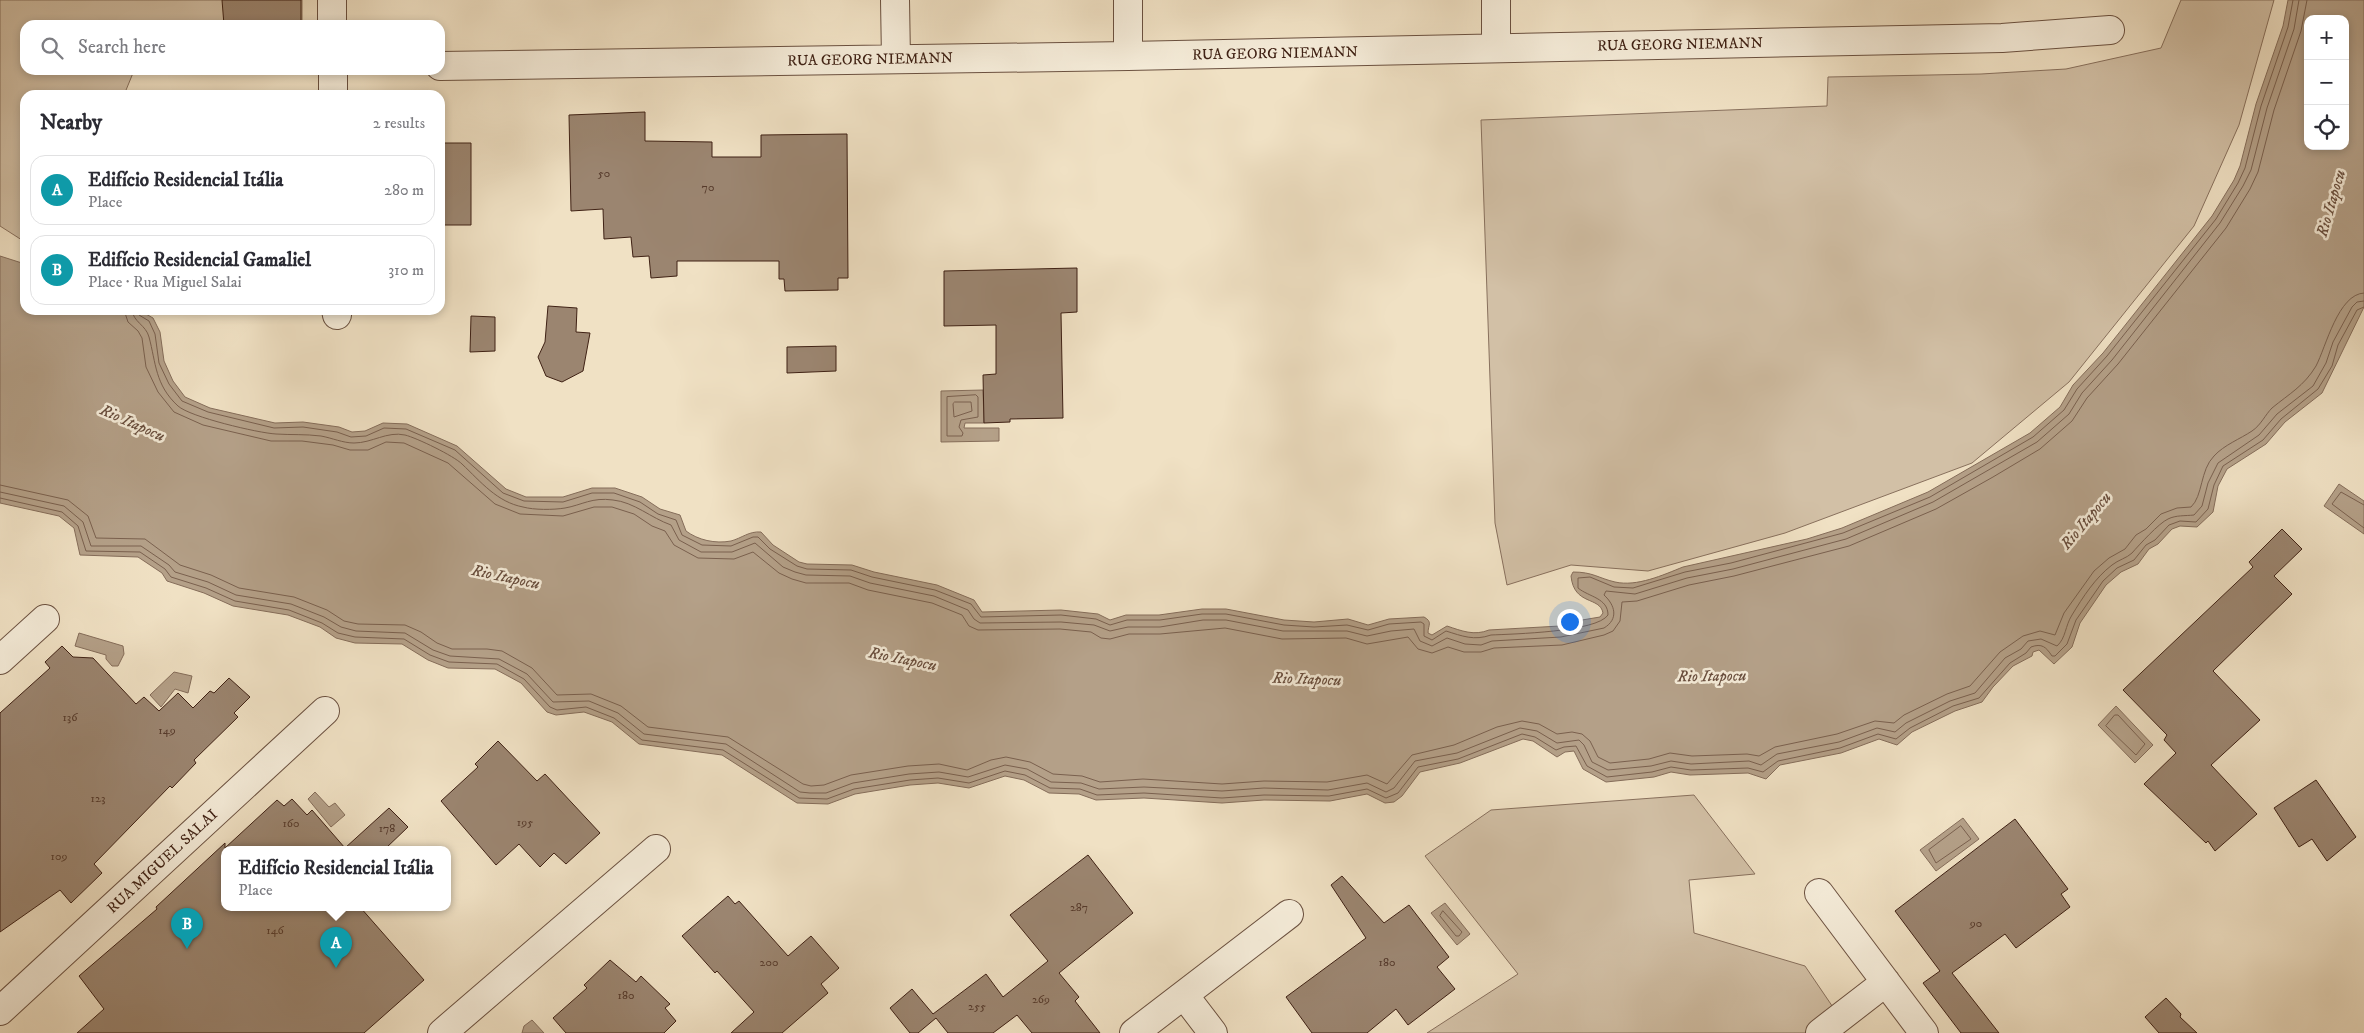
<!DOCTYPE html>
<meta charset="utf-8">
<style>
:root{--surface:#fff;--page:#f7f7f7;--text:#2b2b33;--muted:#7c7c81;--line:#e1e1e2;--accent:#2563eb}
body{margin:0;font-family:"IM FELL DW Pica",serif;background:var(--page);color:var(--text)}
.controls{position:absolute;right:15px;top:15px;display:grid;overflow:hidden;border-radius:10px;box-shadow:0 2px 8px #0003}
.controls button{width:45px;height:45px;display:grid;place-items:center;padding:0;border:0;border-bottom:1px solid var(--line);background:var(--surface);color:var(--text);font:25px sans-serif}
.you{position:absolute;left:1569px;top:621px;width:18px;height:18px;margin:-12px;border:4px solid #fff;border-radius:50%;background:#1a73e8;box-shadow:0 0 0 8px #1a73e833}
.badge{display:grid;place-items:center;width:32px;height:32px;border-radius:50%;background:var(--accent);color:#fff;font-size:16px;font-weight:700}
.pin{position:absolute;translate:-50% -41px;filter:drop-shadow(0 1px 2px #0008)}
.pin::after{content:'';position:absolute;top:26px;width:18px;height:15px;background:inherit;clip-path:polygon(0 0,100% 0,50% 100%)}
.popup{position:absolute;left:221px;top:846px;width:230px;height:65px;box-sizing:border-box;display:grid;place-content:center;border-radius:10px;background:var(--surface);filter:drop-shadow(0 1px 4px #0005);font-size:16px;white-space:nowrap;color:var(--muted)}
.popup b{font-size:19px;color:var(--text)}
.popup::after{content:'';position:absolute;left:50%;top:100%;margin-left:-10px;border:10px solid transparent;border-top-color:var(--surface)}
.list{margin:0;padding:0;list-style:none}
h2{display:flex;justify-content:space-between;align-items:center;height:65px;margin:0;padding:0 20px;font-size:21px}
h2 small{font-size:16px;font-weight:400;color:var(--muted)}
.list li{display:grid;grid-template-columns:32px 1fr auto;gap:15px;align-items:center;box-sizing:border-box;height:70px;margin:0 10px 10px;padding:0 10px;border:1px solid var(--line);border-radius:15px}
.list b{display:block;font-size:19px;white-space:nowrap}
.list p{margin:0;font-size:16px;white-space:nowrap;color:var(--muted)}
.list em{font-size:16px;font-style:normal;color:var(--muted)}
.icon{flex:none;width:28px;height:28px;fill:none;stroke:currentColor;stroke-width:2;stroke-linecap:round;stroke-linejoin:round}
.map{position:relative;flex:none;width:2364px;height:1033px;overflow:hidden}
.search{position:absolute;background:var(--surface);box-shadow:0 2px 8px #0003;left:20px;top:20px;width:425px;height:55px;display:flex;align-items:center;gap:12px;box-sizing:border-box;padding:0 18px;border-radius:15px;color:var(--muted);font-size:19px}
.panel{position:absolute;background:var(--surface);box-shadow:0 2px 8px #0003;left:20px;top:90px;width:425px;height:225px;border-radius:15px}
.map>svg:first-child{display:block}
.green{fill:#d2c0a6;stroke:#88705d}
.water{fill:#b4a088;stroke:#856d5a;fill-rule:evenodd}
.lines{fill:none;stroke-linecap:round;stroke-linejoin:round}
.shore{stroke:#7a604e;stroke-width:1}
.building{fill:#9b8570;stroke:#3f2114}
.minor-casing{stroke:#6b5140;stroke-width:30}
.minor{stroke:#f5ecd9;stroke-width:28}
.labels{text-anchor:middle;stroke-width:5;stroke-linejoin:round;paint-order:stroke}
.number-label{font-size:12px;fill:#563a2b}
.street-label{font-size:15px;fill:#3f2114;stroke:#f5ecd9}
.water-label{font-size:16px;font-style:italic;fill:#684d3d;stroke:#f5ecd9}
</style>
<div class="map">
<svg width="2364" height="1033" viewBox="0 0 2364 1033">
<rect width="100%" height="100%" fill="#f0e1c4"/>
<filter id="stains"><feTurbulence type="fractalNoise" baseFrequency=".004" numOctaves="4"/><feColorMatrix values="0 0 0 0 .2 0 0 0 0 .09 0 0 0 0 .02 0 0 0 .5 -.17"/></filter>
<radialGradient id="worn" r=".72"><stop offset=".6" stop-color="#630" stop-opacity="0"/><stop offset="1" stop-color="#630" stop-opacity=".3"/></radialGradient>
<path class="green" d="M 0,0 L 302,0 L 302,25 L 25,25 L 25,70 L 139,70 L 133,73 L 124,95 L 25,95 L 25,242 L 0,226 Z
M 2181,0 L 2274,0 L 2239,125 L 2194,226 L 2069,382 L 1972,463 L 1785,533 L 1648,571 L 1571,565 L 1507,585 L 1495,523 L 1481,120 L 1827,106 L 1828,77 L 1981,74 L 2066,69 L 2161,48 Z
M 1694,795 L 1755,874 L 1689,880 L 1694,933 L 1805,966 L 1841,1019 L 1819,1033 L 1427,1033 L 1518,974 L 1425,856 L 1491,810 Z"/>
<path class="water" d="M 2288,0 L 2364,0 L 2364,307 L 2322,393 L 2285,422 L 2266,444 L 2227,469 L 2218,486 L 2213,512 L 2197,527 L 2180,526 L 2172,529 L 2158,544 L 2149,549 L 2138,564 L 2121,572 L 2106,585 L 2080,623 L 2072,647 L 2054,664 L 2039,650 L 2033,652 L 2032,656 L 2013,666 L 1993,687 L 1982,702 L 1955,711 L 1912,732 L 1897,745 L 1879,739 L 1841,753 L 1780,765 L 1766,779 L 1748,773 L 1690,775 L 1671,772 L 1654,777 L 1606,782 L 1583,769 L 1574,751 L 1565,752 L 1557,757 L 1533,741 L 1523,739 L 1460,763 L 1420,772 L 1402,796 L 1394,802 L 1385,803 L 1367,794 L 1330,801 L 1264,800 L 1222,803 L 1144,798 L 1096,800 L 1079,794 L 1049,793 L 1024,780 L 1005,776 L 969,788 L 938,783 L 910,785 L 855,794 L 828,804 L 797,803 L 722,755 L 639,744 L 612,722 L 584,712 L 556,715 L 547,712 L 521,683 L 495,669 L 448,668 L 428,660 L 402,644 L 355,643 L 336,638 L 320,627 L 288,615 L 233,606 L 204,593 L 167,581 L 162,573 L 138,557 L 80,555 L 74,528 L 59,516 L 0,503 L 0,256 L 25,264 L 25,310 L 139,310 L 153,318 L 160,332 L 164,361 L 173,381 L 185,397 L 210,408 L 275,423 L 303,422 L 339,427 L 352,432 L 365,431 L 383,423 L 407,424 L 457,446 L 506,489 L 526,497 L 563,497 L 592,488 L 615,488 L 642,497 L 660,509 L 680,515 L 686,531 C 698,540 715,544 731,541 C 742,538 749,531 761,532 L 773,545 L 799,562 L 807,564 L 852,565 L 874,572 L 937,585 L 974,600 L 982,612 L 1061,610 L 1098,614 L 1110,620 L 1126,615 L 1159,615 L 1202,609 L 1226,609 L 1284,620 L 1314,622 L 1348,619 L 1368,625 L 1389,619 L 1424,617 C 1433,622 1428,625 1428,633 L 1432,635 L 1447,626 C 1462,631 1474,636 1489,630 L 1560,626 L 1570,622 L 1600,617 L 1603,613 C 1600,596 1574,606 1571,576 L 1573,572 C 1593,572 1598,578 1615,582 C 1637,587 1663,575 1683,567 L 1807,539 L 1842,528 L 1928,492 L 2030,433 L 2060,407 L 2073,385 L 2103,353 L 2212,216 L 2234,180 L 2240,166 L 2256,104 L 2283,26 ZM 2308,19 L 2345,19 L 2345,146 L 2308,146 Z
M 983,390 L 984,423 L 965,423 L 964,428 L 999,428 L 999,441 L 941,442 L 941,391 Z
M 2339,484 L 2364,501 L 2364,534 L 2324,506 Z
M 79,633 L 123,646 L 124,654 L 118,666 L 112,666 L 106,659 L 106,655 L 75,646 Z
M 174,672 L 192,676 L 188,693 L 175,689 L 161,707 L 150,695 Z
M 2116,706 L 2153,745 L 2135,763 L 2098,725 Z
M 315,792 L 329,807 L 335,803 L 345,815 L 331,827 L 308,799 Z
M 1963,818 L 1979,839 L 1936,871 L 1920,850 Z
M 1445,903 L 1470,934 L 1457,945 L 1431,913 Z
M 532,1020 L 544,1033 L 522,1033 L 524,1026 Z"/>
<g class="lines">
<path class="shore" d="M 124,310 L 128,322 L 138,331 L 142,338 L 146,367 L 158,392 L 174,412 L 203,425 L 271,441 L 302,441 L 333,445 L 350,450 L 368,450 L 386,442 L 404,443 L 448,463 L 495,504 L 520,514 L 563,516 L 594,507 L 612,507 L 634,514 L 652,526 L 665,531 L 674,545 L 698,558 L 734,559 L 753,552 L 779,573 L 792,579 L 806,583 L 849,583 L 868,590 L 932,603 L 962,615 L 969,626 L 978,630 L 1060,629 L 1091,632 L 1101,638 L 1110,639 L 1129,634 L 1160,634 L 1225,628 L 1282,639 L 1346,638 L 1367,644 L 1408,637 L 1418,649 L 1432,653 L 1448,647 L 1464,652 L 1481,652 L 1494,648 L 1562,645 L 1604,635 L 1613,631 L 1620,621 L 1622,602 L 1637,601 L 1689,585 L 1734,576 L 1849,546 L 1936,509 L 1993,477 L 2040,449 L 2072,421 L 2087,398 L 2118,364 L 2226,228 L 2250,189 L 2258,172 L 2274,110 L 2301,31 L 2307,0
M 132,310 C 133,322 146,325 149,337 C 156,363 155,385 178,406 C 190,417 258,433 276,434 C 291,435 305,434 321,436 C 332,438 343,443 354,443 C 372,443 387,431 405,435 C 417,438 454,456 462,464 C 481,482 497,502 523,507 C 534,510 553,510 565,508 C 582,505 592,497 613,500 C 634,502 651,518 671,525 L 679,540 L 701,552 L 732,552 L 755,543 L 783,567 L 795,572 L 806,575 L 850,576 L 870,583 L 934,596 L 968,610 L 974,619 L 980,623 L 1061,622 L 1094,625 L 1110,631 L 1128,627 L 1160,627 L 1203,620 L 1226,620 L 1283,631 L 1347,631 L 1367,636 L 1391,631 L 1414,629 L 1420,641 L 1432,646 L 1447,638 L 1465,644 L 1481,645 L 1492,641 L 1561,637 L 1604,628 C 1619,619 1615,605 1604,595 L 1606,591 L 1635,594 L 1687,578 L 1733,569 L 1846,539 L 1933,502 L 2037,442 L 2069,414 L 2082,393 L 2112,360 L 2220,223 L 2243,186 L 2251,170 L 2267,108 L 2294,29 L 2299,0
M 138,310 L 139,315 L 149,321 L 155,334 L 159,363 L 169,384 L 182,401 L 208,412 L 274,428 L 303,427 L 337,432 L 351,437 L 366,436 L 384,428 L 406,429 L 455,450 L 503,493 L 524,501 L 563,502 L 592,493 L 614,493 L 640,502 L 658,514 L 676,520 L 682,535 L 702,545 L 731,546 L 753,537 L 758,537 L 770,549 L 797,566 L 807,569 L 851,570 L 872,577 L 935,590 L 971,604 L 981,617 L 1061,615 L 1096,619 L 1110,625 L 1127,620 L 1160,620 L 1202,614 L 1226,614 L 1284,625 L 1314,627 L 1347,625 L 1368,630 L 1389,624 L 1421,622 L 1424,624 L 1424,636 L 1432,640 L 1446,631 C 1462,636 1474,641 1491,635 C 1513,634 1597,632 1608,615 C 1608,598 1589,597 1578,588 L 1578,578 L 1590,577 L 1614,587 L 1633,588 L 1685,572 L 1731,563 L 1843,533 L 1930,497 L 2033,437 L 2064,410 L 2077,389 L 2107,356 L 2216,219 L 2238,183 L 2245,168 L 2261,106 L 2288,27 L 2293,0
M 976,395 L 978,397 L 978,417 L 961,420 L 959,427 L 963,433 L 962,436 L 947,436 L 947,397 Z
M 955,402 L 971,402 L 972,411 L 954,417 L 953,404 Z
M 0,485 L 68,500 L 88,516 L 96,538 L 145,539 L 180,565 L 211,575 L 239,588 L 294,597 L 327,610 L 344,621 L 358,624 L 405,625 L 421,632 L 437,643 L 452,649 L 487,649 L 502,651 L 532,668 L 557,695 L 591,694 L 621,706 L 648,727 L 728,737 L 803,784 L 811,786 L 824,785 L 851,775 L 908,766 L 939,764 L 967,770 L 991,760 L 1006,757 L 1030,762 L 1053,774 L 1082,776 L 1100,782 L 1143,779 L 1222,784 L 1264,781 L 1327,782 L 1367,775 L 1387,784 L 1412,755 L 1454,745 L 1497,727 L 1522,721 L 1539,724 L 1557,734 L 1572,732 L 1582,734 L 1590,741 L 1598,757 L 1610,763 L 1649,759 L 1670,753 L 1692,756 L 1747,754 L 1759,756 L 1775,747 L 1837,734 L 1875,721 L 1894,723 L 1904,715 L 1947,694 L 1970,686 L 2000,652 L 2023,636 L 2040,631 L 2055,635 L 2064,613 L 2094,571 L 2109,558 L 2125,549 L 2136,535 L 2146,529 L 2161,514 L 2177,508 L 2191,507 C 2203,496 2200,470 2214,456 C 2224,445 2240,439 2252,431 C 2261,425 2265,415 2272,408 C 2289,394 2304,386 2316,366 C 2326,347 2338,294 2364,293
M 0,492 L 64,506 L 83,522 L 91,546 L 141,546 L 169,565 L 175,572 L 208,582 L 236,595 L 291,604 L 324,617 L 341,627 L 356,631 L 405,633 L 433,650 L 450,656 L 499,659 L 527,674 L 553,702 L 589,701 L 618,713 L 644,734 L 726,744 L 800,792 L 810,793 L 826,793 L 853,783 L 909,774 L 939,772 L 968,777 L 1005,765 L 1027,769 L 1051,782 L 1081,783 L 1099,789 L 1144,787 L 1222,791 L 1264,788 L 1328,790 L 1367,783 L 1386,792 L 1394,788 L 1415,761 L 1457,753 L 1520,728 L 1537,731 L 1557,743 L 1579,740 L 1584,745 L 1592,762 L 1608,770 L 1651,766 L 1671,761 L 1691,764 L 1749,761 L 1761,765 L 1777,754 L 1839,742 L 1877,728 L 1895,732 L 1906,723 L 1950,701 L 1975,693 L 2005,658 L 2021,649 L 2028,641 L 2041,639 L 2057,646 C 2066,638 2065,626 2072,615 C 2083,597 2095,578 2112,565 C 2118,560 2127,558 2132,553 C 2139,545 2159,523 2168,519 C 2176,515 2185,516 2194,515 L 2202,506 L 2208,483 L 2218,463 L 2259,435 L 2277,414 L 2313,386 L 2326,363 L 2333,342 L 2352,307 L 2357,302 L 2364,301
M 0,498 L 62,512 L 78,526 L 86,551 L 140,552 L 165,569 L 171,577 L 206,588 L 235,601 L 289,610 L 322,623 L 338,633 L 355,637 L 404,639 L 430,655 L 449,662 L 497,664 L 524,679 L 550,707 L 557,710 L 586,707 L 614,718 L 642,740 L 723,750 L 799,798 L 827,799 L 854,789 L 910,780 L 938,778 L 969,783 L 1005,771 L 1025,775 L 1050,788 L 1080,789 L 1097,795 L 1144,793 L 1222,798 L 1264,795 L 1329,796 L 1367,789 L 1386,798 L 1398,793 L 1418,767 L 1458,759 L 1522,734 L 1535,737 L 1556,750 L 1564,747 L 1576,746 L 1587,766 L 1607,777 L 1652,772 L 1671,767 L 1691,770 L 1748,768 L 1763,772 L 1778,761 L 1840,748 L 1878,734 L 1896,739 L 1910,728 L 1953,706 L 1979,698 L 2010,663 L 2026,653 L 2031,647 C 2042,643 2046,647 2052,656 L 2055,656 L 2067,644 L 2076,620 L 2103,581 L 2117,568 L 2134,560 L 2146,545 L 2155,540 L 2169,525 L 2180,521 L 2196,522 L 2208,509 L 2214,485 L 2223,466 L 2263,440 L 2281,419 L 2318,389 L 2332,366 L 2338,345 L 2357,310 L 2364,307
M 2364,505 L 2341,492 L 2332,504 L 2364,528
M 2115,715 L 2118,715 L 2145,744 L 2136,755 L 2106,726 Z
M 1961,826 L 1971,839 L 1936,863 L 1929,850 Z
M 1443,911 L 1462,932 L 1459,936 L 1456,936 L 1440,916 Z"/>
</g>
<path class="building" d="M 222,0 L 301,0 L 301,25 L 224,25 Z
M 645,112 L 645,141 L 712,142 L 712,157 L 761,157 L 761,135 L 847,134 L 848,278 L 838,278 L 838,290 L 785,291 L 784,279 L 779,279 L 779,261 L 677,261 L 677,276 L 651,278 L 649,256 L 633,257 L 631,237 L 604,239 L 603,209 L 571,211 L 569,115 Z
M 440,143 L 471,143 L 471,225 L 440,225 Z
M 1077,268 L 1077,312 L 1061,313 L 1063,418 L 1010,419 L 1010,422 L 984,423 L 983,375 L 996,374 L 996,325 L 944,326 L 944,271 Z
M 548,306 L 577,308 L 576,332 L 590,333 L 583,371 L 562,382 L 546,376 L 538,357 L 545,342 Z
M 471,316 L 495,317 L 495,351 L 470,352 Z
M 836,346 L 836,371 L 787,373 L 787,347 Z
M 2282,529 L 2302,549 L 2274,576 L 2292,594 L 2213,671 L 2260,720 L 2211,765 L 2257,814 L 2215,851 L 2208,841 L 2206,843 L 2144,784 L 2176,753 L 2164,740 L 2167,735 L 2123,690 L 2253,567 L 2249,562 Z
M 62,646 L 73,657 L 93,658 L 136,704 L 144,697 L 159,711 L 178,693 L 193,708 L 210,691 L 214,693 L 229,678 L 250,697 L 234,713 L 238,717 L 194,760 L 196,763 L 172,788 L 170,786 L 94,864 L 102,873 L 71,903 L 60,890 L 0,932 L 0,713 L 50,668 L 45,662 Z
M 498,741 L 537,781 L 545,774 L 600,833 L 566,864 L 554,853 L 540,867 L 519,844 L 496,865 L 441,801 L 478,767 L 475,764 Z
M 2316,780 L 2356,837 L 2327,861 L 2312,839 L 2299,847 L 2274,808 Z
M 292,799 L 307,815 L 312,810 L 345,848 L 389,808 L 408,827 L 385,849 L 225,849 L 225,907 L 360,907 L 424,980 L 364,1033 L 77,1033 L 104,1009 L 79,976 L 157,909 L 156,907 L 225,843 L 225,848 L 277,800 L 284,806 Z
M 2015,819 L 2068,889 L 2061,894 L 2070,907 L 2016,948 L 2005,934 L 1952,973 L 1999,1033 L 1961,1033 L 1923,983 L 1940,971 L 1895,911 Z
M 1088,855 L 1133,913 L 1059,973 L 1079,997 L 1075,1001 L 1100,1033 L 1032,1033 L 1017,1015 L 993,1033 L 948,1033 L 936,1018 L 918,1033 L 910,1033 L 890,1008 L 912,989 L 933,1014 L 986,974 L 1003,997 L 1048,961 L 1010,915 Z
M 1342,876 L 1384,923 L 1409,905 L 1449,957 L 1437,967 L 1455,989 L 1408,1025 L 1396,1009 L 1367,1033 L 1312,1033 L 1286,997 L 1366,938 L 1331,885 Z
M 728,896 L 735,904 L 739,901 L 788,956 L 811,936 L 839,968 L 821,984 L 828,993 L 782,1033 L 731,1033 L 754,1012 L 717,971 L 715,973 L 682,936 Z
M 610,960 L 636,982 L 641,976 L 670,1004 L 665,1008 L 676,1021 L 664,1033 L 566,1033 L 553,1018 L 587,988 L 584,985 Z
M 2166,998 L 2181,1014 L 2180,1017 L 2197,1033 L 2159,1033 L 2145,1017 Z"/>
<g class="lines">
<g class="minor-casing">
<path id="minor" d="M 332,0 L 332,25
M 895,0 L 896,59
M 1128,0 L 1128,56
M 1496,0 L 1496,48
M 440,66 L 1128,56 L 2002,38 L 2110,30
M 333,70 L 333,95
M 336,310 L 337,315
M 0,660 L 45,619
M 1819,893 L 1924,1033
M 1184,995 L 1213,1033
M 0,1011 L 325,711
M 442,1033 L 656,849
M 1134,1033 L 1289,914
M 1820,1033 L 1886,982"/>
</g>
<use href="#minor" class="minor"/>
</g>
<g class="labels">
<g class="number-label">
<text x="604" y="177">50</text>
<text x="708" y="191">70</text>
<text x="70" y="721">136</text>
<text x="167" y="734">149</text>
<text x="98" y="802">123</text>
<text x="525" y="826">195</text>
<text x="291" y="827">160</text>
<text x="387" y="832">178</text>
<text x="59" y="860">109</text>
<text x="1079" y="911">287</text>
<text x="1976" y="927">90</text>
<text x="275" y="934">146</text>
<text x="769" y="966">200</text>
<text x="1387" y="966">180</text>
<text x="626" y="999">180</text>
<text x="1041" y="1003">269</text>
<text x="977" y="1010">255</text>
</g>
<g class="street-label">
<text transform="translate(1680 44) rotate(-1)" y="5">RUA GEORG NIEMANN</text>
<text transform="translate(1275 53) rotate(-1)" y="5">RUA GEORG NIEMANN</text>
<text transform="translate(870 59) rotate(-1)" y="5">RUA GEORG NIEMANN</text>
<text transform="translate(162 861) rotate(-43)" y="5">RUA MIGUEL SALAI</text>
</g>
<g class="water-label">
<text transform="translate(2330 203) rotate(-74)" y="6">Rio Itapocu</text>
<text transform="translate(133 422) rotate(24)" y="6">Rio Itapocu</text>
<text transform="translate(2085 520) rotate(-50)" y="6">Rio Itapocu</text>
<text transform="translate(506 576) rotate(12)" y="6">Rio Itapocu</text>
<text transform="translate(903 658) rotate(11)" y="6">Rio Itapocu</text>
<text transform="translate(1712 675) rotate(-1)" y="6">Rio Itapocu</text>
<text transform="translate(1307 678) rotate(2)" y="6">Rio Itapocu</text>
</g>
</g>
<rect width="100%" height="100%" filter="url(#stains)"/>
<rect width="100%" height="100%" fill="url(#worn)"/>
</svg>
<div class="controls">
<button>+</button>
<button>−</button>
<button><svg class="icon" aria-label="locate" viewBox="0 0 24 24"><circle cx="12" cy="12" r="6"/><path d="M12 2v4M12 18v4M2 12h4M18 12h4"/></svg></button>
</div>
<div class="you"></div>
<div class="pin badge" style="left:336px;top:968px;background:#0f9aa8">A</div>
<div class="popup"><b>Edifício Residencial Itália</b>Place</div>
<div class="pin badge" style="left:187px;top:949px;background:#0f9aa8">B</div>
<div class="search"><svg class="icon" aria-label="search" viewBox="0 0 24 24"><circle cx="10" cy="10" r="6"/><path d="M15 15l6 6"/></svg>Search here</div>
<section class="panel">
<h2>Nearby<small>2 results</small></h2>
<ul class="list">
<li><span class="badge" style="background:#0f9aa8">A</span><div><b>Edifício Residencial Itália</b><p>Place</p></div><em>280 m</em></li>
<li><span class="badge" style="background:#0f9aa8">B</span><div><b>Edifício Residencial Gamaliel</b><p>Place · Rua Miguel Salai</p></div><em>310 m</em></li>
</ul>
</section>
</div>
